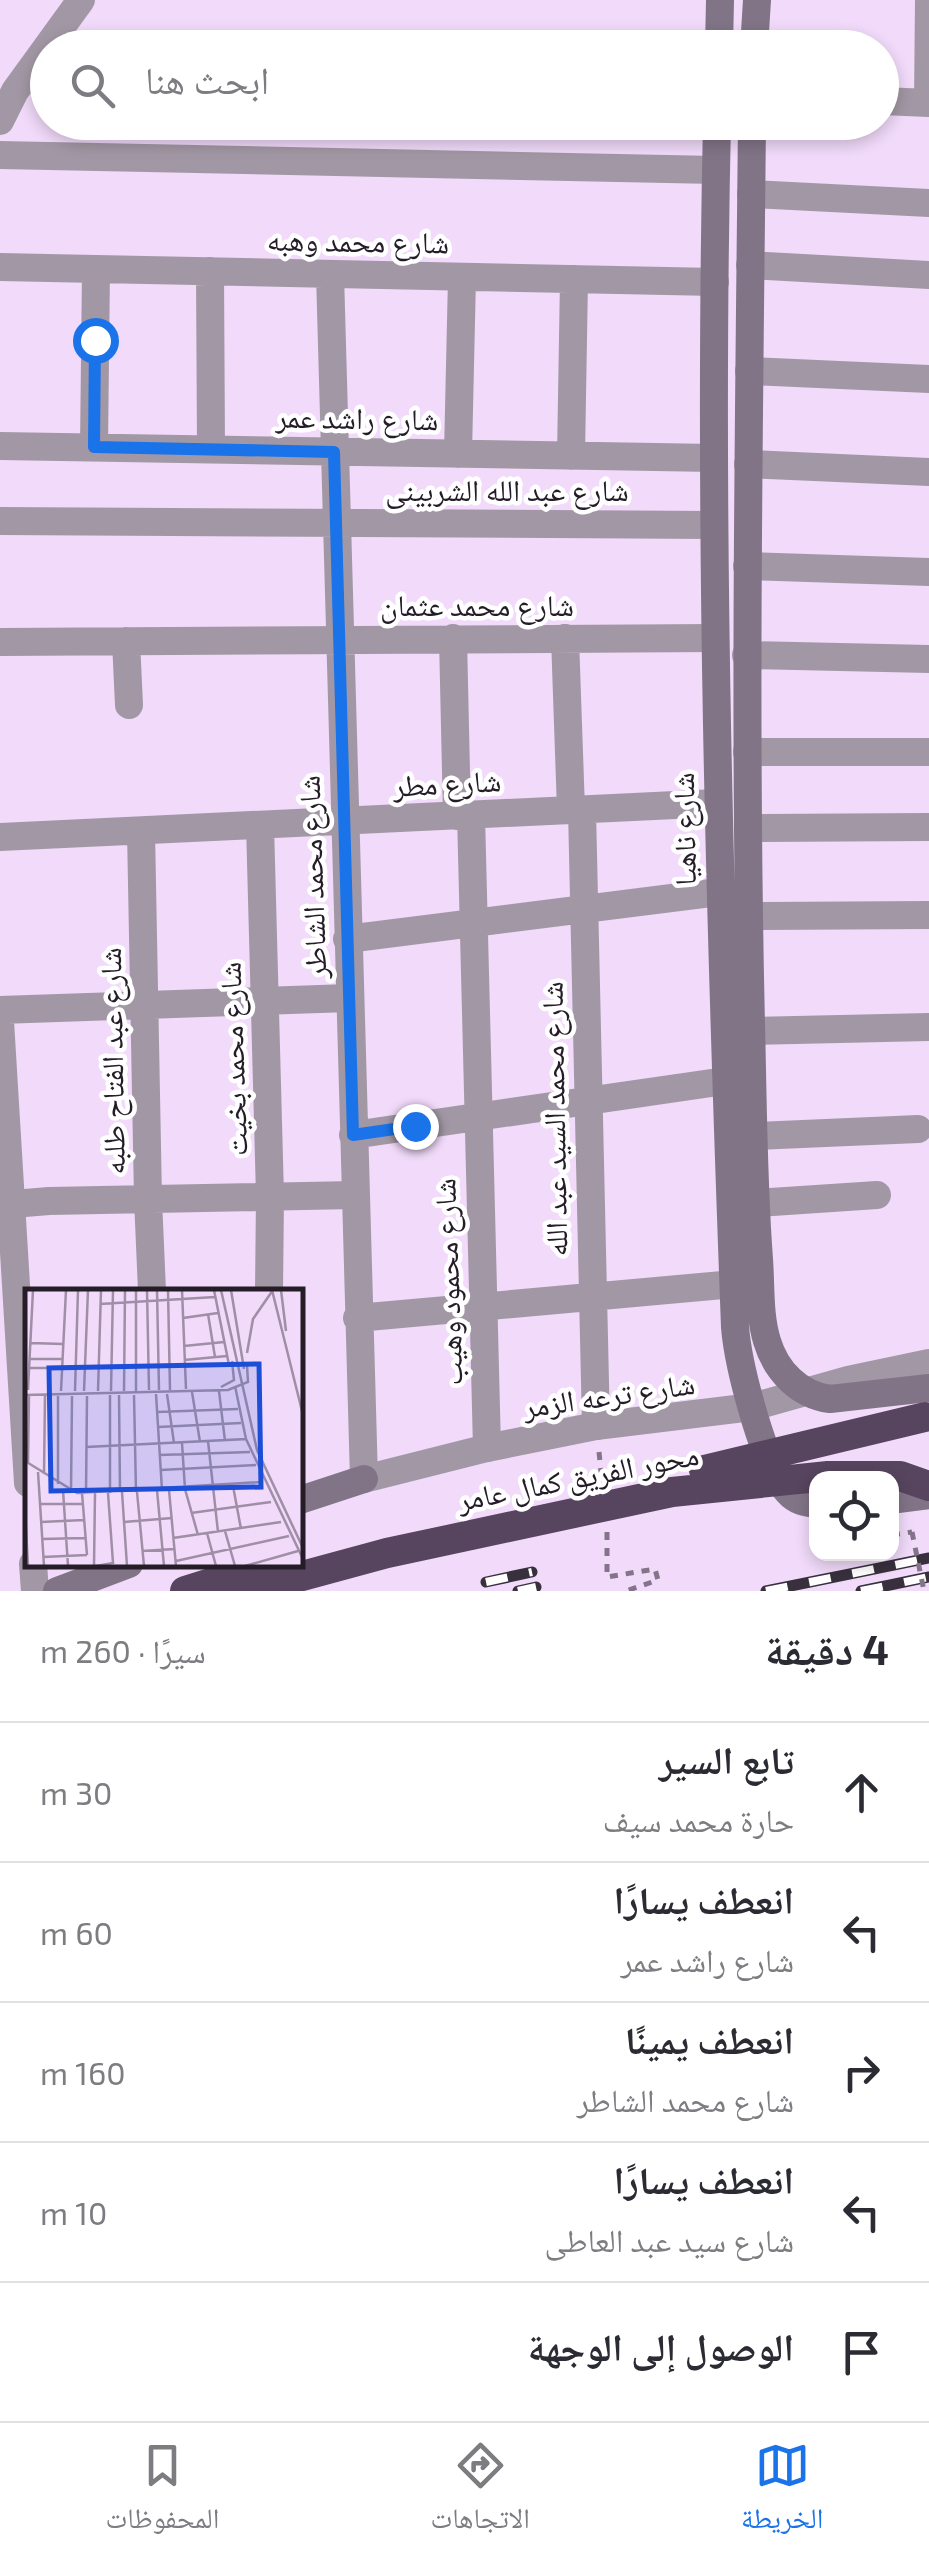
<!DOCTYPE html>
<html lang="ar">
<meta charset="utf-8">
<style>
:root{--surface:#fff;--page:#f2f2f3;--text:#2b2b33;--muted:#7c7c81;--line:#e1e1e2;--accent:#1a73e8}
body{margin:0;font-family:"Exo 2","Noto Naskh Arabic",sans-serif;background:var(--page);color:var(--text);direction:rtl}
.controls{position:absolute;right:30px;bottom:30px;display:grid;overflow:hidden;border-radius:20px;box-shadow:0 5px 15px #0003}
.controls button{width:90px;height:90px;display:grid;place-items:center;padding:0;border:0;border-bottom:2px solid var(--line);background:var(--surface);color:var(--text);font:50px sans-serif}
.stop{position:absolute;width:30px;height:30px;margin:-22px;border:8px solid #1a73e8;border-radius:50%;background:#fff}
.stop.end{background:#1a73e8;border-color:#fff;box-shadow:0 2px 10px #0008}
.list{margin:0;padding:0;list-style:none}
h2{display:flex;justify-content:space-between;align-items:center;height:130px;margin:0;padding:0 40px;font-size:42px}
h2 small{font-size:32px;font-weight:400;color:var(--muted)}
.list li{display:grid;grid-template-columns:65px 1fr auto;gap:30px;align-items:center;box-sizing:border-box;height:140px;padding:0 40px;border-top:2px solid var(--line)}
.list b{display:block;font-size:38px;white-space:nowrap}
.list p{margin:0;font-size:32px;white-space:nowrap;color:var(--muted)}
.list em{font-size:32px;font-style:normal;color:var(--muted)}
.icon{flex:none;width:55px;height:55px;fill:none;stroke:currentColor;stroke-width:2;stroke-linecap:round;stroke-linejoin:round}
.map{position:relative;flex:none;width:929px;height:1591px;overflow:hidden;direction:ltr}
.search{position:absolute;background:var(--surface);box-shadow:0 5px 15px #0003;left:30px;right:30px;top:30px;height:110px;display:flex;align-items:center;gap:25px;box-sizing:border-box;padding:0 35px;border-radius:55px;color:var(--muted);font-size:38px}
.sheet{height:830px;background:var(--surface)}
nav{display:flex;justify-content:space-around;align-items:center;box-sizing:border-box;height:140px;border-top:2px solid var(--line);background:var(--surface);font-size:28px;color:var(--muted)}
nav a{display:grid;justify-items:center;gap:5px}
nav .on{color:var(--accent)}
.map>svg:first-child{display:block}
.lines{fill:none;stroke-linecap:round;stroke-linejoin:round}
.path{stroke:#837489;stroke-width:5;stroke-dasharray:8 8;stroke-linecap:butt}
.minor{stroke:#a298a5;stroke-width:28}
.tertiary{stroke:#a298a5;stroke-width:28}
.secondary{stroke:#827487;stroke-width:28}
.motorway{stroke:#57445e;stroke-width:30}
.rail-casing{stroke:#39303d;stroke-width:11}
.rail{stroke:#fff;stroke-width:8;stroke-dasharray:22;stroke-linecap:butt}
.path-bridge{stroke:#837489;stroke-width:5;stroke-dasharray:8 8;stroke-linecap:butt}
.motorway-bridge{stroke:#57445e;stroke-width:30}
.route{stroke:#1a73e8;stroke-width:12}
.labels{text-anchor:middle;stroke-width:9;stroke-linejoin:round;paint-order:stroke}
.street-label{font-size:30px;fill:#241c27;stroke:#fff}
.inset-road{fill:none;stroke:#9f8ea6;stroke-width:2.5}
.view{fill:#1d4ed8;fill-opacity:0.15;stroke:#1d4ed8;stroke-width:5}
.inset-edge{fill:none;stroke:#241c27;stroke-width:5}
</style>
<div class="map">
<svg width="929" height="1591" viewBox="0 0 929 1591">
<rect width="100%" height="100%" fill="#f1dafa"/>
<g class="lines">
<path class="path" d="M 599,1452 L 602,1481
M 607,1532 L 607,1577 L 655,1569 L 658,1580 L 626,1591
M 892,1535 L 912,1532"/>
<path class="minor" d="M 882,101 L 929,103
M 928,103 L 929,0
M 0,121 L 15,91 L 81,0
M 0,155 L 716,170
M 751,194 L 929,203
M 750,265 L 929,275
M 0,267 L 715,282
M 210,271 L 211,449
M 330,274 L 364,1479
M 749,371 L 929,379
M 0,446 L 714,458
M 94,447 L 96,269
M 458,454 L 462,277
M 571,456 L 574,279
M 748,464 L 929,472
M 0,521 L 714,525
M 747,566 L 929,572
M 453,638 L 457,816
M 565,638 L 571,810
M 126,641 L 129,705
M 0,642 L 715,638
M 746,655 L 929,659
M 747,752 L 929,752
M 582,810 L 596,1426
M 471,815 L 487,1448
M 260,825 L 270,1196 L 269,1291
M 748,828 L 929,827
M 141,831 L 148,1199 L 152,1291
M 0,837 L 717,803
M 749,916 L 929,915
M 347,939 L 719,892
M 0,1010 L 349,998
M 0,1021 L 28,1483
M 751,1031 L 929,1027
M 353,1135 L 725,1081
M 754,1136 L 918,1129
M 756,1203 L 877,1195
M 0,1205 L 49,1201 L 354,1195
M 357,1318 L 734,1284
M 33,1564 L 35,1591"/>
<path class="tertiary" d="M 364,1479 L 487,1448 L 596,1426 L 752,1407 L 848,1380 L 929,1363"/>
<path class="secondary" d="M 719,48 L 720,0
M 754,48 L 757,0
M 717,122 C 708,524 720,925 735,1327 C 738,1364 763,1465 788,1492 C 796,1501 805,1503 816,1504
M 752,122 C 749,423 744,723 751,1024 C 753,1102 753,1181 759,1259 C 761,1286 759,1315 767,1341 C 776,1371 799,1395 830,1399 L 929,1388
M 300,1500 L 364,1479
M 892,1500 L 929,1495
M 57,1591 L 129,1564"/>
<path class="motorway" d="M 185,1591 L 271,1564"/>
<g class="rail-casing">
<path id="rail" d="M 486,1582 L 532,1572
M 518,1591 L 536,1587
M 766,1591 L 929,1558
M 861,1591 L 929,1577"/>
</g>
<use href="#rail" class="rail"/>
<path class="path-bridge" d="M 912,1532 L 924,1591"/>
<path class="motorway-bridge" d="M 704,1470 L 925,1417
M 247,1591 L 387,1553 L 672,1492 L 828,1476 L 900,1476 L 929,1486"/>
</g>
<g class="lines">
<path class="route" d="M 95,340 L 94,447 L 334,452 L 353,1135 L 415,1126"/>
</g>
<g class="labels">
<g class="street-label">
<text transform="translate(358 242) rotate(1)" y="10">شارع محمد وهبه</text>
<text transform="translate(357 419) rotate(1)" y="10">شارع راشد عمر</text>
<text x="507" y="501">شارع عبد الله الشربينى</text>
<text x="477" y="616">شارع محمد عثمان</text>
<text transform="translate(447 784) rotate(-3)" y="10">شارع مطر</text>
<text transform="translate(685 829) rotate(-91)" y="10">شارع ناهيا</text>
<text transform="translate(313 877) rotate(-92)" y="10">شارع محمد الشاطر</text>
<text transform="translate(234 1059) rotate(-92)" y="10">شارع محمد بخيت</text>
<text transform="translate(113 1061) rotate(-91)" y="10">شارع عبد الفتاح طلبه</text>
<text transform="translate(555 1119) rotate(-91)" y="10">شارع محمد السيد عبد الله</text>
<text transform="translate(449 1282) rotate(-92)" y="10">شارع محمود وهيب</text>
<text transform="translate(609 1396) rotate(-8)" y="10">شارع ترعه الزمر</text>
<text transform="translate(578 1478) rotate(-11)" y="10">محور الفريق كمال عامر</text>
</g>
</g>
<g transform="translate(25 1289)">
<rect width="278" height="278" fill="#f1dafa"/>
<path class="inset-road" d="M 122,1 L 124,101M 132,1 L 134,101M 143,1 L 145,101M 157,1 L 161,100M 189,1 L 204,76M 196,1 L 232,161 L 278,259M 206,1 L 219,80M 247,1 L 278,126M 256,1 L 261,42M 75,15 L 190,8M 183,25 L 190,68M 158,29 L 193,24M 5,54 L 38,55M 159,57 L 199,53M 222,64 L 228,30 L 248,1M 4,70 L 38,70M 159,71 L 202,67M 4,79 L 37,79M 196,98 L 209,91 L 207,72M 3,101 L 8,1M 36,102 L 41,1M 50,102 L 53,1M 59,102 L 63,1M 73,102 L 76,1M 86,102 L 88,1M 99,102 L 100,1M 111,102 L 111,1M 194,102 L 200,152M 167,103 L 175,153M 131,105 L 137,201M 142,105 L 149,154M 0,106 L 203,101 L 223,93 L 222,76M 85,106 L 85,204M 94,106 L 95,203M 109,106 L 111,203M 132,123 L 213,120M 133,138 L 216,134M 221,150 L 278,270M 183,152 L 193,243M 157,154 L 160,200 L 173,246M 61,158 L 221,150 L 210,97M 134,166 L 225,163M 0,172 L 52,204 L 237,193M 3,173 L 4,106M 136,181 L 231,176M 13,183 L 19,277M 19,185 L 20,106M 33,195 L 33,107M 208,197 L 216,240M 38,201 L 43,277M 132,201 L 139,277M 144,201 L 151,277M 46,203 L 47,107M 97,203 L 102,277M 112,203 L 119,277M 57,204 L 62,266M 61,204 L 62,107M 15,215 L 58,215M 0,221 L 3,277M 166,224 L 246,213M 16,233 L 59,231M 99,233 L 147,229M 200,242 L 210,277M 182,244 L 191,277M 148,249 L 256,233M 17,250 L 60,249M 117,262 L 150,260M 18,268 L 62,266M 151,272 L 264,247M 69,277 L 70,204M 71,277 L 88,274 L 83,204M 220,277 L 273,262"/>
<path class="view" d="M 234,75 L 236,198 L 26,202 L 24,79 Z"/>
<rect width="278" height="278" class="inset-edge"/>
</g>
</svg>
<div class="controls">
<button><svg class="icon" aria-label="locate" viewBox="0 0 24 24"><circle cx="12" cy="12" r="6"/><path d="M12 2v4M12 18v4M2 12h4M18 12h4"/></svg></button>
</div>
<div class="stop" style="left:95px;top:340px"></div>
<div class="stop end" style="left:415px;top:1126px"></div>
<div class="search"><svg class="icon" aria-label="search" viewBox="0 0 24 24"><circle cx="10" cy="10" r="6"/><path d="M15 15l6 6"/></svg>ابحث هنا</div>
</div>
<section class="sheet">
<h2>4 دقيقة<small>سيرًا · 260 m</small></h2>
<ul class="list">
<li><svg class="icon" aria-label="ahead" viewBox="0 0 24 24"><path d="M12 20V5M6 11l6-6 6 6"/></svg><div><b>تابع السير</b><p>حارة محمد سيف</p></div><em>30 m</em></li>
<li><svg class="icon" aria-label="left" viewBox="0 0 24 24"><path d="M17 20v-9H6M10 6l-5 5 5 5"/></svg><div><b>انعطف يسارًا</b><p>شارع راشد عمر</p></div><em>60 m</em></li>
<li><svg class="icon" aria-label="right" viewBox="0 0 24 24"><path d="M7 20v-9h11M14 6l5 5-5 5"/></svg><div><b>انعطف يمينًا</b><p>شارع محمد الشاطر</p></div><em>160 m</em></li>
<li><svg class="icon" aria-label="left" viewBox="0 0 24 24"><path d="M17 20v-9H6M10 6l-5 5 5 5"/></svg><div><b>انعطف يسارًا</b><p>شارع سيد عبد العاطى</p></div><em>10 m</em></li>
<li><svg class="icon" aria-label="arrive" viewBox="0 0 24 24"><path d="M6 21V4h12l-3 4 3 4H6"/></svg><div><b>الوصول إلى الوجهة</b></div></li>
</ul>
</section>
<nav>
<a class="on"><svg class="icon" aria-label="map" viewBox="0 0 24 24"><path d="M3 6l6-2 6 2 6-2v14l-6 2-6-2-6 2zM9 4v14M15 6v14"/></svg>الخريطة</a>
<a><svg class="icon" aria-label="directions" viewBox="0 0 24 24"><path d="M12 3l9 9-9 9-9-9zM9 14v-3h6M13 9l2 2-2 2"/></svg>الاتجاهات</a>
<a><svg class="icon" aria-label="saved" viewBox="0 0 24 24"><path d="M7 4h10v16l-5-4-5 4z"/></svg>المحفوظات</a>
</nav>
